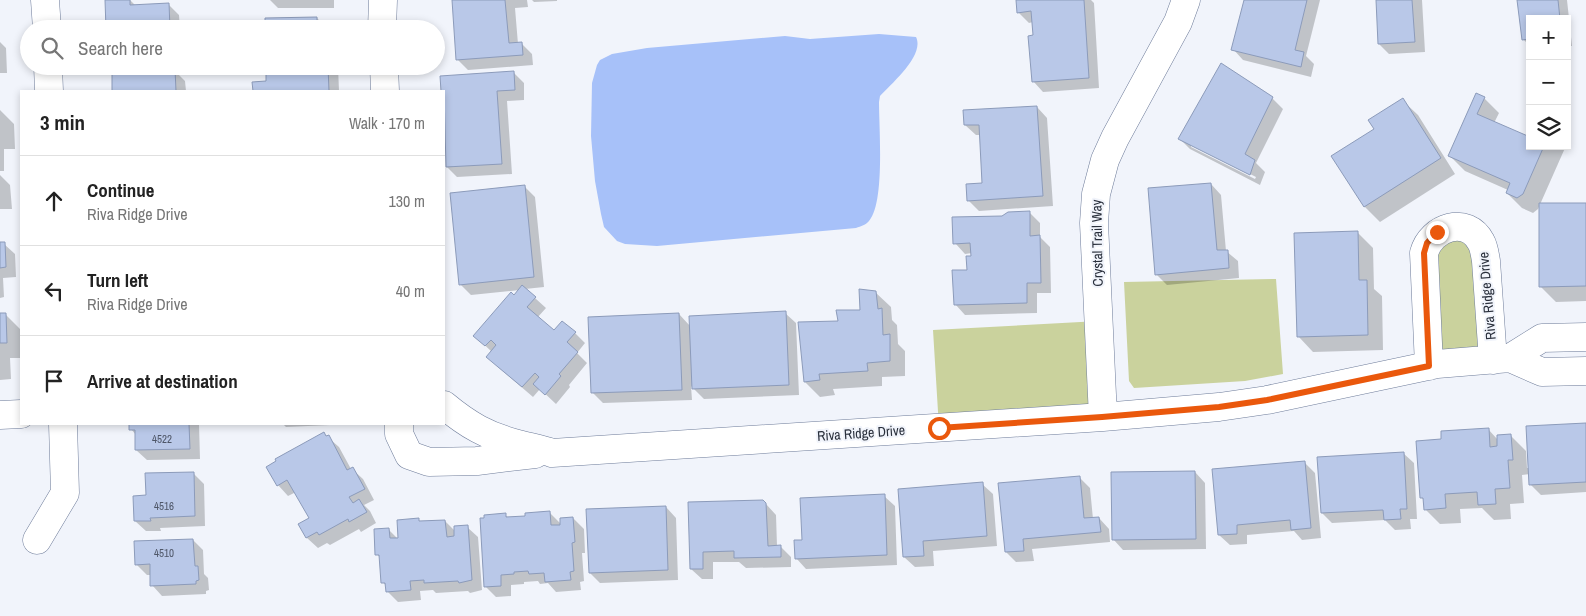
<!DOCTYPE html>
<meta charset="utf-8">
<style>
:root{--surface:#fff;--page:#f2f2f2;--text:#222;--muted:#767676;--line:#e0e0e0}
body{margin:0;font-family:"Archivo Narrow",sans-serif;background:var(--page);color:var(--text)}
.controls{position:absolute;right:15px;top:15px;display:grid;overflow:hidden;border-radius:0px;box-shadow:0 2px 8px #0003}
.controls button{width:45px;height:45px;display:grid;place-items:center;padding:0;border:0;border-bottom:1px solid var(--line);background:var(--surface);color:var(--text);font:25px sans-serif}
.stop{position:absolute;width:15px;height:15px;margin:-11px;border:4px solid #ea580c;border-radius:50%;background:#fff}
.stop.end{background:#ea580c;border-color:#fff;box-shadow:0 1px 5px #0008}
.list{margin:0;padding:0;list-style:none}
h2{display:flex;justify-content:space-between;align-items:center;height:65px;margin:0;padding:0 20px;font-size:21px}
h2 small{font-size:16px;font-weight:400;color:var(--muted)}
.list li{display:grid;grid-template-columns:32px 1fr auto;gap:15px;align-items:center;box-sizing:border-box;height:90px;padding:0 20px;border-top:1px solid var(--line)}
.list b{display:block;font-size:19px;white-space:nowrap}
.list p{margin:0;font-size:16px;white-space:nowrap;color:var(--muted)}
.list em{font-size:16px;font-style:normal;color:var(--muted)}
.icon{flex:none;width:28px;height:28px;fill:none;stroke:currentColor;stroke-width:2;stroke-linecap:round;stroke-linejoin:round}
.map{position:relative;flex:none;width:1586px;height:616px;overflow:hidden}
.search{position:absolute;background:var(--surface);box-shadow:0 2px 8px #0003;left:20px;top:20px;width:425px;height:55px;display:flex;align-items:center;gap:12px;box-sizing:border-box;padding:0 18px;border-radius:28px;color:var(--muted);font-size:19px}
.panel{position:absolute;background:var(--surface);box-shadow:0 2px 8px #0003;left:20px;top:90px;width:425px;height:335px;border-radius:0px}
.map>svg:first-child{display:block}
.green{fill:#cad29d}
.water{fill:#a7c1f9}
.shadow{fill:#0003;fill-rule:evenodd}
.building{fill:#b9c8e8;stroke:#8c9bba}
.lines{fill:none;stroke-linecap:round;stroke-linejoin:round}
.minor-casing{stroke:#6e7c9a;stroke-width:29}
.minor{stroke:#fff;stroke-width:28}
.route{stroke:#ea580c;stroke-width:6}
.labels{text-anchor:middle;stroke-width:4;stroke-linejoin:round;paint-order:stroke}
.number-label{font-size:11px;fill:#4e5667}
.street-label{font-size:14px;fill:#2a303c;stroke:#f1f4fb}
</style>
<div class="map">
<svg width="1586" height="616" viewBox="0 0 1586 616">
<rect width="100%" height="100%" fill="#f1f4fb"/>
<path class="green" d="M 1467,229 L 1493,360 L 1437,364 L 1437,232 Z
M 1276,279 L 1283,374 L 1245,381 L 1134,388 L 1129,381 L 1124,282 Z
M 1099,321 L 1103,417 L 939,428 L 933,330 Z"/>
<path class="water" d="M 879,34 L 916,37 C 925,55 892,83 880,96 L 879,102 C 879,128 885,203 869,221 C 866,225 861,226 856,228 L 657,246 L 625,244 L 617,241 L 604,227 L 601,214 L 595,181 L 591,136 L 592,83 L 597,65 L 600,60 L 612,54 L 647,48 L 785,36 L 810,39 Z"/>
<path class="shadow" d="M 106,0 L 130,0 L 136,6 L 168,4 L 179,15 L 180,29 L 108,29 Z
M 270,0 L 334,0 L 334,8 L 278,8 Z
M 453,0 L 527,0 L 528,7 L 515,8 L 518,44 L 521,43 L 532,54 L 533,65 L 468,70 L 458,60 Z
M 532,0 L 557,0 L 557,1 L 534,2 Z
M 1017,0 L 1091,0 L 1094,3 L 1099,88 L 1043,92 L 1033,81 L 1033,22 L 1029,23 L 1018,12 Z
M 1245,0 L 1320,0 L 1306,56 L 1314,64 L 1311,77 L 1243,60 L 1233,49 Z
M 1377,0 L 1422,0 L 1425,52 L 1389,54 L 1379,44 Z
M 1519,0 L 1567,0 L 1572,46 L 1567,46 L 1567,19 L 1530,19 L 1530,46 L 1523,39 Z
M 317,18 L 327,29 L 266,29 Z
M 0,42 L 6,48 L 7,73 L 0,73 Z
M 267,66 L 338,66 L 339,91 L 254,91 L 254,83 L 267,82 Z
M 175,71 L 185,81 L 186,91 L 114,91 L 113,72 Z
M 513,72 L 524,83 L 524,100 L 507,101 L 512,174 L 457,177 L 447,167 L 444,91 L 442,91 L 441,77 Z
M 1272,98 L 1283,109 L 1256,163 L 1265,172 L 1260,185 L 1190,149 L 1180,139 ZM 1191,144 L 1256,177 L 1255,179 L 1191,147 Z
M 1484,98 L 1499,113 L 1494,123 L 1530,146 L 1562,146 L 1565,148 L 1538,209 L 1533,213 L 1522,208 L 1507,193 L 1508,190 L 1465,171 L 1450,156 Z
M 1402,100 L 1418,115 L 1455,174 L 1380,222 L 1365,207 L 1333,156 L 1376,129 Z
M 1037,107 L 1047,118 L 1053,206 L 979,211 L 968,200 L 984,184 L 981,135 L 976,135 L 965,125 Z
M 0,110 L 14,124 L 15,149 L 4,149 L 4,171 L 0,171 Z
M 0,175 L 10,185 L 12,209 L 0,209 Z
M 1211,184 L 1221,195 L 1226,251 L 1238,261 L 1239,278 L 1167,285 L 1156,274 Z
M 524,186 L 535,197 L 544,287 L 525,289 L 546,308 L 537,318 L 554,332 L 575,333 L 585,343 L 577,353 L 587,363 L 569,385 L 570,387 L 556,404 L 540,389 L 533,397 L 498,367 L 492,352 L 475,336 L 520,290 L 471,295 L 460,284 Z
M 1586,204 L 1586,301 L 1556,302 L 1541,287 Z
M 1029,212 L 1040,223 L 1040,237 L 1050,247 L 1051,293 L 1037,293 L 1037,313 L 965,315 L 955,304 L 968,271 L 972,253 L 965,254 L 955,243 L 1003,217 Z
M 1357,232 L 1373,248 L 1374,289 L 1382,296 L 1383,350 L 1313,352 L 1298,336 Z
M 0,244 L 4,244 L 15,254 L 16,277 L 3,278 L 4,297 L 0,298 Z
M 875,292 L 891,307 L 892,320 L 897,325 L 898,344 L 905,351 L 905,376 L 882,377 L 882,386 L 833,389 L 835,395 L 820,397 L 805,382 L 840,322 L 861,311 Z
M 785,313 L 796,323 L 799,395 L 704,399 L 691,386 L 692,400 L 603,403 L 592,392 L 679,314 L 690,326 Z
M 5,314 L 21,330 L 21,358 L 10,358 L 11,379 L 0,380 L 0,315 Z
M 130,424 L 199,424 L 200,459 L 147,460 L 136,450 L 136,435 L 131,429 Z
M 283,424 L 352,424 L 286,427 Z
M 1586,425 L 1586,492 L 1541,495 L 1530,484 L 1530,474 L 1522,475 L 1524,503 L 1510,504 L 1511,519 L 1494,520 L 1482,508 L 1460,509 L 1461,523 L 1440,524 L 1425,509 L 1425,501 L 1421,497 L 1442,440 L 1488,429 L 1498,440 L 1510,435 L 1526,451 L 1527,468 L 1529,468 Z
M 324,434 L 339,447 L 351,469 L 352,469 L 363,479 L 374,500 L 364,505 L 370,511 L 376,523 L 361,532 L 359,529 L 330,545 L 327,543 L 318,548 L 307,538 L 300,524 L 311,519 L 296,492 L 288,496 L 278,485 Z
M 1403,453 L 1414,463 L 1417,519 L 1410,519 L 1411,529 L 1395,530 L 1385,520 L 1332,523 L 1322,513 Z
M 1304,462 L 1315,473 L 1321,538 L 1302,540 L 1294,531 L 1247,535 L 1247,544 L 1230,545 L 1219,535 Z
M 1195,472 L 1205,483 L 1206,549 L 1123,550 L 1113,539 Z
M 193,473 L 204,484 L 205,526 L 160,528 L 161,531 L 146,531 L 135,521 L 147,496 Z
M 1079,477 L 1090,488 L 1093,519 L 1099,518 L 1109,529 L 1110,542 L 1032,549 L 1034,561 L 1016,562 L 1006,552 Z
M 982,484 L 993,494 L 997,546 L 933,551 L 934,566 L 915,567 L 904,557 Z
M 884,496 L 895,506 L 897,565 L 806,569 L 796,558 Z
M 689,503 L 766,504 L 776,515 L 777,546 L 780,546 L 791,557 L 791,567 L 746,568 L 739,562 L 713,562 L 713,579 L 702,579 L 691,569 Z
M 666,507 L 676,518 L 678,580 L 600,583 L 590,573 Z
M 549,512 L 562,525 L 573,518 L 584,529 L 585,553 L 582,553 L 584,581 L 580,582 L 581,590 L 556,592 L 548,583 L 540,584 L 538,581 L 524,582 L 524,584 L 511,585 L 511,596 L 496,597 L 485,586 L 505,515 L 509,518 L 526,517 Z
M 418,520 L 421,522 L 445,521 L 455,531 L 467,527 L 478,537 L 482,590 L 470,593 L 468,591 L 436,593 L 433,590 L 420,591 L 421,600 L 398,602 L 387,591 L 387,587 L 383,582 L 381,559 L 377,554 L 388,529 L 400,541 Z
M 193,540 L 203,550 L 204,574 L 208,578 L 209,590 L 206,591 L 206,594 L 162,596 L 152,585 L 151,575 L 147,575 L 136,564 Z"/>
<path class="building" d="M 105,0 L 130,0 L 130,5 L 169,3 L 170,29 L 106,29 Z
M 452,0 L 505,0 L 509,43 L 522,42 L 523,55 L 456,60 Z
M 1016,0 L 1084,0 L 1089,78 L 1032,82 L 1028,36 L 1033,35 L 1031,11 L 1017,13 Z
M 1244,0 L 1307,0 L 1295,50 L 1304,52 L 1301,67 L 1231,50 Z
M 1376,0 L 1412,0 L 1415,42 L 1378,44 Z
M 1517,0 L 1558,0 L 1560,19 L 1530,19 L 1530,39 L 1522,40 Z
M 317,17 L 317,29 L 265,29 L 265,18 Z
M 1221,63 L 1273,97 L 1245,154 L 1255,160 L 1250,175 L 1178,139 Z
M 266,66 L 328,66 L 329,91 L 253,91 L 252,82 L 266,81 Z
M 175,69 L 176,91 L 112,91 L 112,71 Z
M 514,71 L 515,90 L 497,91 L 502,164 L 446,167 L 444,91 L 441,91 L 440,76 Z
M 1476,93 L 1485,97 L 1477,114 L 1530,137 L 1530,146 L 1544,146 L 1523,194 L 1517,198 L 1506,193 L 1510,183 L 1448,156 Z
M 1403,98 L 1441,158 L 1364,207 L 1331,156 L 1374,129 L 1368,120 Z
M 1037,106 L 1043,196 L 967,201 L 966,184 L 982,183 L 979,125 L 964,125 L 963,110 Z
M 1211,183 L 1217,250 L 1228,250 L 1229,268 L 1155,275 L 1148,188 Z
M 525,185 L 534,277 L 459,285 L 450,193 Z
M 1539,203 L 1586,203 L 1586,286 L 1539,287 Z
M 1030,211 L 1030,236 L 1040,235 L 1041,283 L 1027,283 L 1027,303 L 954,305 L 952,270 L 967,270 L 966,256 L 971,256 L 970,243 L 953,244 L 952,217 L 1002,216 L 1008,212 Z
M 1358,231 L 1359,280 L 1367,280 L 1368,335 L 1297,337 L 1294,233 Z
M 0,242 L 5,242 L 6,267 L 0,268 Z
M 522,285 L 536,297 L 527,307 L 554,330 L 562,321 L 576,332 L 567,342 L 578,352 L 559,374 L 561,376 L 545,395 L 533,384 L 539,377 L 535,373 L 522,387 L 486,357 L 496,345 L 491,340 L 485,346 L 473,336 L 511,292 L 514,295 Z
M 859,289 L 876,291 L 878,309 L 882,308 L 883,335 L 890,334 L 890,361 L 867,363 L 868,371 L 819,374 L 820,380 L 804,382 L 798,322 L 838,321 L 836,310 L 860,310 Z
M 786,311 L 789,385 L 692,389 L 689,316 Z
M 0,313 L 6,313 L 7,343 L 0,343 Z
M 679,313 L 682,390 L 591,393 L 588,317 Z
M 1586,423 L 1586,482 L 1529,485 L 1526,426 Z
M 129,424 L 189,424 L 190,449 L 135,450 L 135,430 L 129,430 Z
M 1489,428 L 1490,447 L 1497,446 L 1497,435 L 1511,434 L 1513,460 L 1508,460 L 1510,488 L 1495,489 L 1496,504 L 1478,505 L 1477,492 L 1445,494 L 1446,508 L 1424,510 L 1423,498 L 1420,498 L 1416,441 L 1441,439 L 1441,431 Z
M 324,432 L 326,436 L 329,435 L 347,470 L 353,467 L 365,489 L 349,497 L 353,503 L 359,499 L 367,512 L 349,522 L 348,519 L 319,535 L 317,532 L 306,538 L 298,524 L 309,518 L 287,480 L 277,486 L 266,467 L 276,461 L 275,459 Z
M 1404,452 L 1407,509 L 1400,509 L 1401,519 L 1384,520 L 1383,510 L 1321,513 L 1317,457 Z
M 1305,461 L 1311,528 L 1291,530 L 1290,520 L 1237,525 L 1237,534 L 1218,535 L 1212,469 Z
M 1195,471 L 1196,539 L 1112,540 L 1111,472 Z
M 194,472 L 195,516 L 150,518 L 151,521 L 134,521 L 133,496 L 146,495 L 145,473 Z
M 1080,476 L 1084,518 L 1099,517 L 1101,532 L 1023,539 L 1024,551 L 1005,552 L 998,483 Z
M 983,482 L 987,536 L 923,541 L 924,556 L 903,557 L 898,489 Z
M 885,494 L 887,555 L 795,559 L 794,540 L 802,540 L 800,498 Z
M 763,500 L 766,503 L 768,546 L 781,545 L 781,557 L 734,558 L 734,551 L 703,552 L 703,569 L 690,569 L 688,502 Z
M 666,506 L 668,570 L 589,573 L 586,509 Z
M 550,511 L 551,525 L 560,525 L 560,518 L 573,517 L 575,542 L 572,543 L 574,571 L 570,572 L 571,580 L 545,582 L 544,573 L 529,574 L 528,571 L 514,572 L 514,574 L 501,575 L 501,586 L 484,587 L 480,518 L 484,518 L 484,515 L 506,513 L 506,517 L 525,516 L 525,513 Z
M 419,518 L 419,521 L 445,520 L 447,537 L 454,536 L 454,526 L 468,525 L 472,580 L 459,583 L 458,581 L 424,583 L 424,580 L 410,581 L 411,590 L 386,592 L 385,583 L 381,583 L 379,555 L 375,555 L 374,529 L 389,528 L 390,538 L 398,538 L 397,520 Z
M 193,539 L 195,566 L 198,566 L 199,580 L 196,581 L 196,584 L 150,586 L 150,564 L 135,565 L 134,541 Z"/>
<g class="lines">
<g class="minor-casing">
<path id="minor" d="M 45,0 L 47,29
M 382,29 L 383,0
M 48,66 L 49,91
M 384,66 L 385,91
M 1510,358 L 1542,372 L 1586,371
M 1429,366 L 1424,253 C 1431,227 1467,215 1481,242 C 1484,247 1485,255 1486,261 L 1493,360
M 444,405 C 468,425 487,436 518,444 C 529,447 541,449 552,453 L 1103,417 L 1219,407 L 1267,400 L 1437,364 L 1510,358 L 1542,338 L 1586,337
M 0,415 L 21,414
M 1103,417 L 1094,223 L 1096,194 L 1105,160 L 1115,138 L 1178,22 L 1186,0
M 399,424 L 399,434 L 409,455 L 429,462 L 477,461 L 535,454
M 37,540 L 65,493 L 63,424"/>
</g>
<use href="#minor" class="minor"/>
</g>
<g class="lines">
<path class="route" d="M 939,428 L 1102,417 L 1219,407 L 1267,400 L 1429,366 L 1424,253 L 1427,243 L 1437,232"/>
</g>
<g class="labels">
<g class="number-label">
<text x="162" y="443">4522</text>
<text x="164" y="510">4516</text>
<text x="164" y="557">4510</text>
</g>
<g class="street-label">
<text transform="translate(1097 243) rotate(-91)" y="5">Crystal Trail Way</text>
<text transform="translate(1487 296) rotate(-95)" y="5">Riva Ridge Drive</text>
<text transform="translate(861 433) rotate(-4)" y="5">Riva Ridge Drive</text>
</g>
</g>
</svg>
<div class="controls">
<button>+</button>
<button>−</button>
<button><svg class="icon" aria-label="layers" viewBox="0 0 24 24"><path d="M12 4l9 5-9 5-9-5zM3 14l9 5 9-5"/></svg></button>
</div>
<div class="stop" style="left:939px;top:428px"></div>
<div class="stop end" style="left:1437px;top:232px"></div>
<div class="search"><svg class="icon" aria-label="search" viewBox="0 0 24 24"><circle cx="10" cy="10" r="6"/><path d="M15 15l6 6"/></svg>Search here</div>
<section class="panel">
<h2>3 min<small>Walk · 170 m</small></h2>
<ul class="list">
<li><svg class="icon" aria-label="ahead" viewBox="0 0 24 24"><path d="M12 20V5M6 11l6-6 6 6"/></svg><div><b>Continue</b><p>Riva Ridge Drive</p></div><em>130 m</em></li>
<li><svg class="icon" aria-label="left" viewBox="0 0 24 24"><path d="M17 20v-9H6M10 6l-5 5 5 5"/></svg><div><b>Turn left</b><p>Riva Ridge Drive</p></div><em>40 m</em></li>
<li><svg class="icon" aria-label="arrive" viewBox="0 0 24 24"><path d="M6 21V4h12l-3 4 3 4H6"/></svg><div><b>Arrive at destination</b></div></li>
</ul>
</section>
</div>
